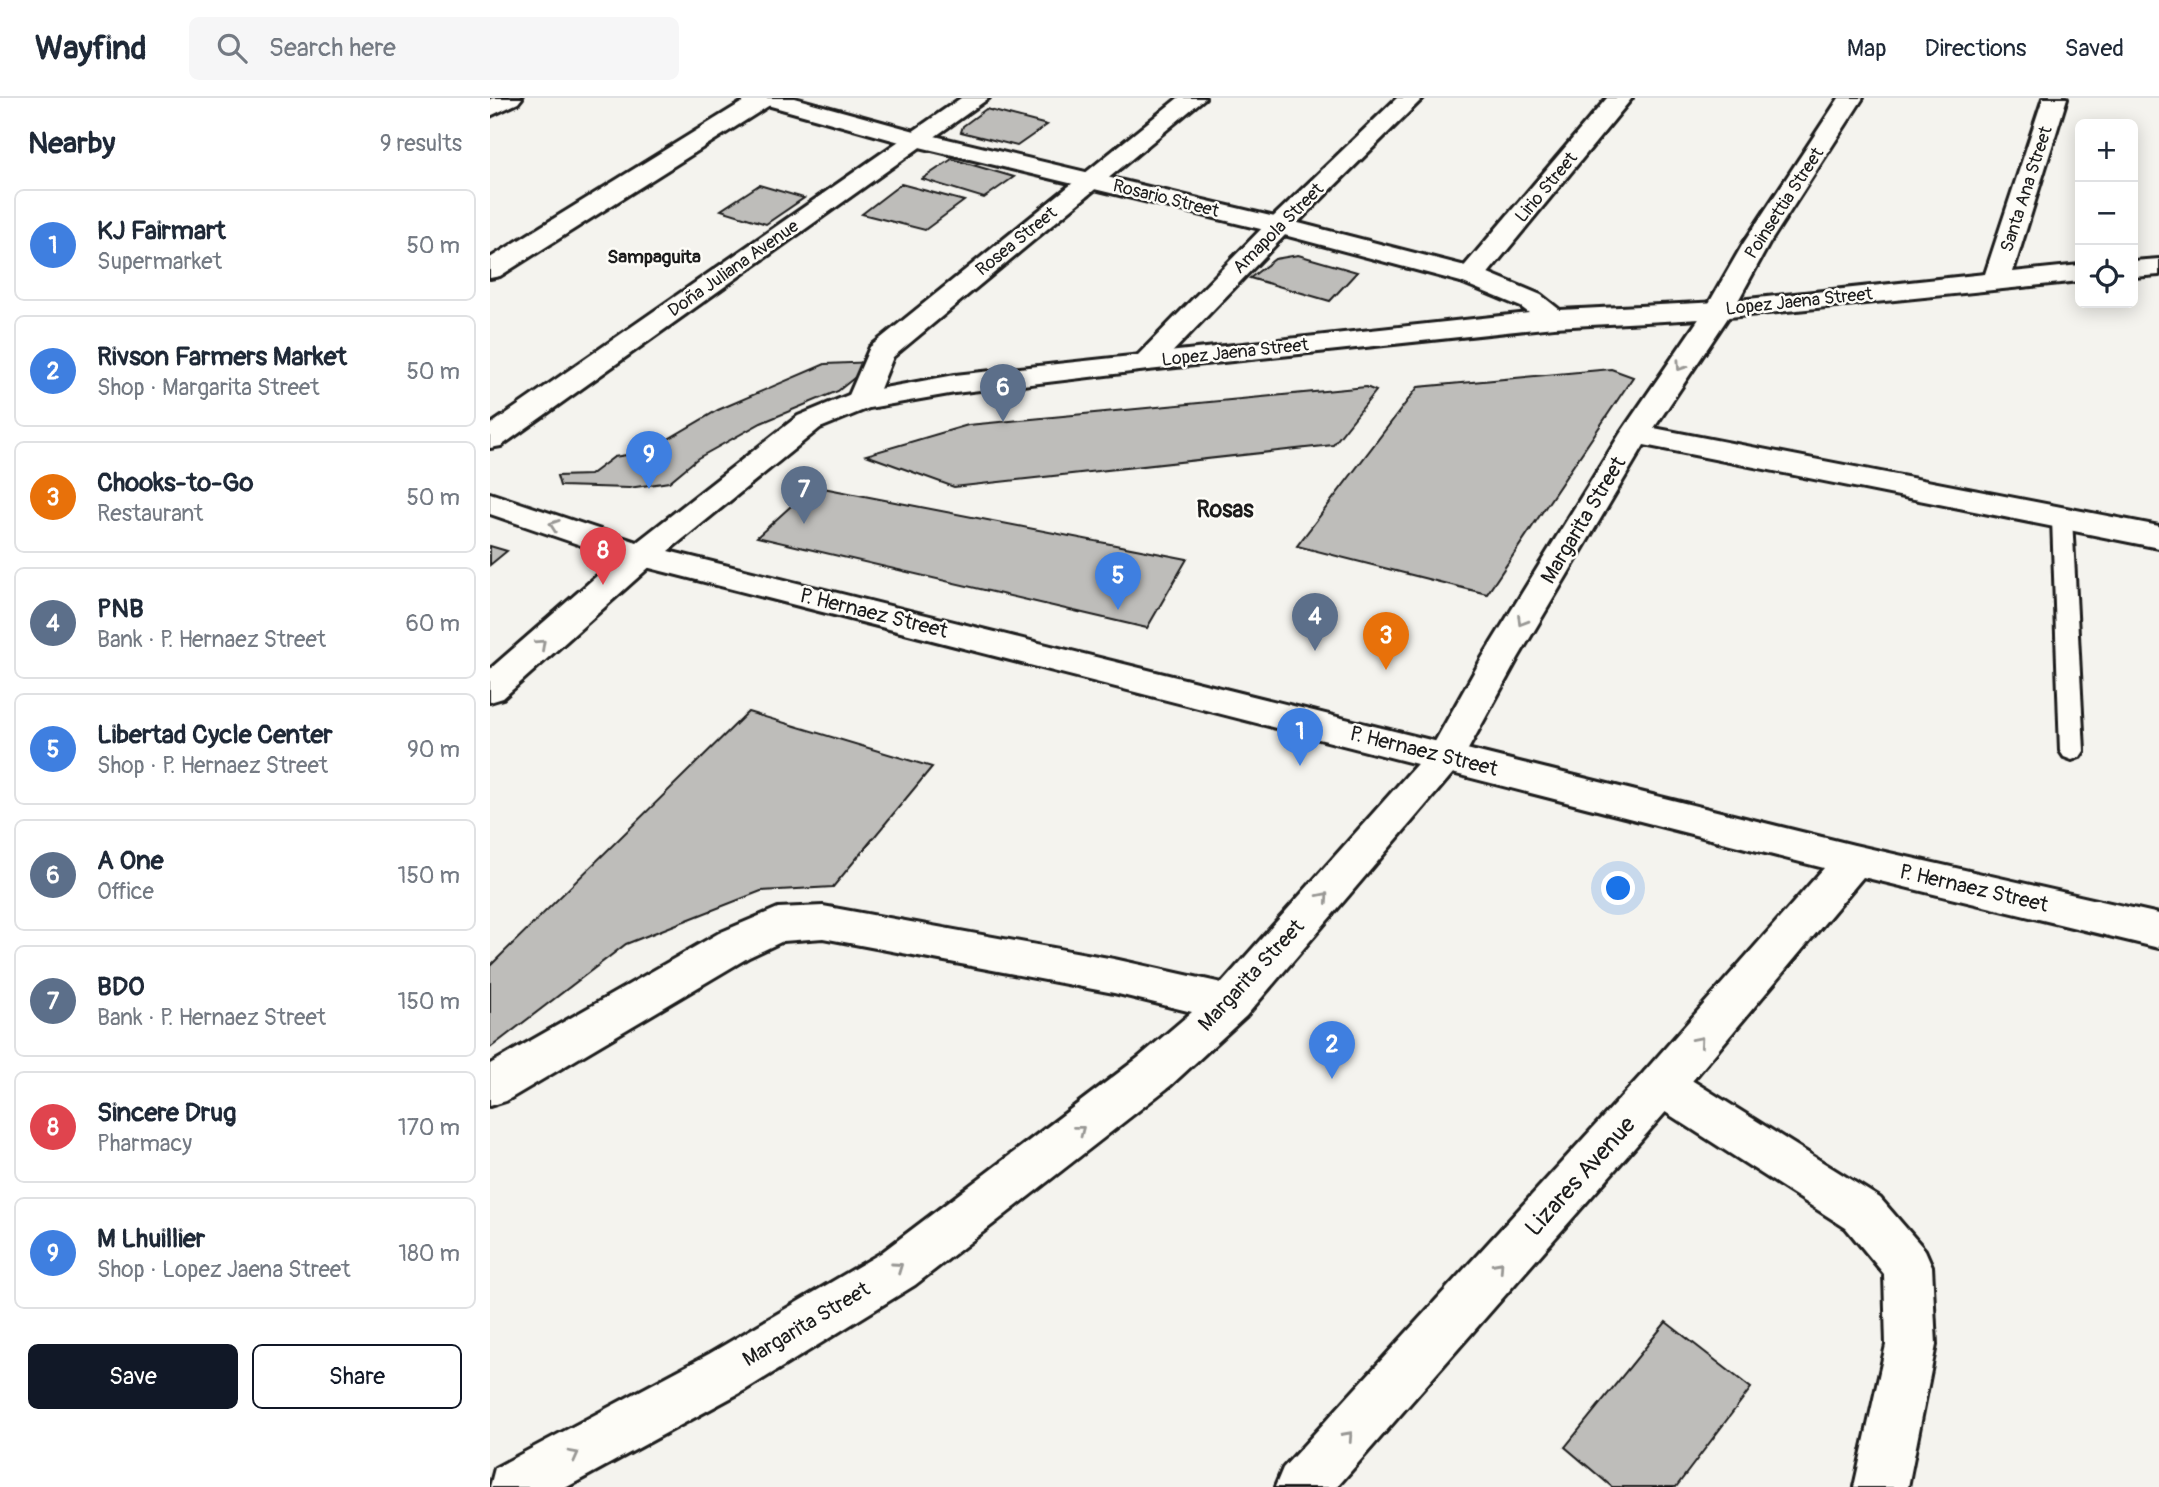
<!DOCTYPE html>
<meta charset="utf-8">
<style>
:root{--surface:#fff;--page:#f6f6f7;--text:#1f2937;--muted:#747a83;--line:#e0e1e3;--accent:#111827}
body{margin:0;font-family:Pangolin,sans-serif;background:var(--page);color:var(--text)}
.controls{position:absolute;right:21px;top:21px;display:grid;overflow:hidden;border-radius:10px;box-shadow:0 4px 18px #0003}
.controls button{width:63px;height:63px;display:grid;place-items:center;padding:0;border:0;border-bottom:2px solid var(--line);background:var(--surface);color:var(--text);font:35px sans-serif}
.you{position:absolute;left:1129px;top:791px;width:24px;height:24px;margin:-18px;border:5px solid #fff;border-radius:50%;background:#1a73e8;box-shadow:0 0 0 10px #1a73e833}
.badge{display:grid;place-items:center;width:46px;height:46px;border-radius:50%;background:var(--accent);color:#fff;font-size:23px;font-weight:700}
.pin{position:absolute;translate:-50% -58px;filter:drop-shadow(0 2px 4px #0008)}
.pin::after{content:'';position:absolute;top:37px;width:24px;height:21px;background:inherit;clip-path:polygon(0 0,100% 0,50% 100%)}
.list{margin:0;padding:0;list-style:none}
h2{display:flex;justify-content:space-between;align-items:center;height:91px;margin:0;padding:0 28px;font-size:30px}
h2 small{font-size:23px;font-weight:400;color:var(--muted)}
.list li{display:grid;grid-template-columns:46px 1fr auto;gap:21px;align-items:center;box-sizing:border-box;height:112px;margin:0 14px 14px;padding:0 14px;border:2px solid var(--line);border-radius:10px}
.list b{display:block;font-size:26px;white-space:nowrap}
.list p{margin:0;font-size:23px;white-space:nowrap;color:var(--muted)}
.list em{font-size:23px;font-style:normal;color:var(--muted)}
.actions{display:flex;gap:14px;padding:21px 28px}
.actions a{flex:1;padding:16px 0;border:2px solid var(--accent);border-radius:10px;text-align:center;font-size:24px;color:var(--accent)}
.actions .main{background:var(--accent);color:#fff}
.icon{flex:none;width:38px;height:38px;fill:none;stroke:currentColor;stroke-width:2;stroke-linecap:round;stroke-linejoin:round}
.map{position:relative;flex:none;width:1669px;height:1389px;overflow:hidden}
header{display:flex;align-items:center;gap:42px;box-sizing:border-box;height:98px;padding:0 35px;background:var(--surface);border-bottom:2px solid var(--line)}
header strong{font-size:33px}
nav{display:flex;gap:38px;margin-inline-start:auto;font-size:24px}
.search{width:490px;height:63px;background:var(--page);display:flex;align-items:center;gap:18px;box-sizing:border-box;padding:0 24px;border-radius:10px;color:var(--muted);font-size:26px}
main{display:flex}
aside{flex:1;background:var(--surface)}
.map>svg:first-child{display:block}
.building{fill:#bebdba;stroke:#1c1c1c;stroke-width:2}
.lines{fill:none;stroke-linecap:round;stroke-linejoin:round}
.lane-casing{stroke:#1c1c1c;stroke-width:6}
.street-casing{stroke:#1c1c1c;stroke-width:6}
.secondary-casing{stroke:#1c1c1c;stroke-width:6}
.lane{fill:#fdfcf7;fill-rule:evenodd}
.street{fill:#fdfcf7;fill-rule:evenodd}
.secondary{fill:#fdfcf7;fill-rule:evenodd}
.oneway{stroke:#989794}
.labels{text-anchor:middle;stroke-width:5;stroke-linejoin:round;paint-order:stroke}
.far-street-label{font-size:18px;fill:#1c1c1c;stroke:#fdfcf7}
.far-neighbourhood-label{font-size:19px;font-weight:bold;fill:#1c1c1c;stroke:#fdfcf7}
.street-label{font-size:21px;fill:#1c1c1c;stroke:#fdfcf7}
.neighbourhood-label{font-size:23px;font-weight:bold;fill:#1c1c1c;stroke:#fdfcf7}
.near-street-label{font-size:24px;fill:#1c1c1c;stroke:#fdfcf7}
</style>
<header>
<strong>Wayfind</strong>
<div class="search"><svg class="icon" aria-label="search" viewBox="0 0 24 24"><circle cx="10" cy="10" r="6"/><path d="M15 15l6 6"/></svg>Search here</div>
<nav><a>Map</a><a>Directions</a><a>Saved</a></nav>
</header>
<main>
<aside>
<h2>Nearby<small>9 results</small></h2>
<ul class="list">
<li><span class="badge" style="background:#3f7fe0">1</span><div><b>KJ Fairmart</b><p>Supermarket</p></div><em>50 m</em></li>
<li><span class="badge" style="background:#3f7fe0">2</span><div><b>Rivson Farmers Market</b><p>Shop · Margarita Street</p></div><em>50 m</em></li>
<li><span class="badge" style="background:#e8710a">3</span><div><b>Chooks-to-Go</b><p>Restaurant</p></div><em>50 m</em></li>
<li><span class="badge" style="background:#5c6f8a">4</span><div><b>PNB</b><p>Bank · P. Hernaez Street</p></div><em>60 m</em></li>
<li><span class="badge" style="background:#3f7fe0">5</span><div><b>Libertad Cycle Center</b><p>Shop · P. Hernaez Street</p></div><em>90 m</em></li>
<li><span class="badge" style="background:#5c6f8a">6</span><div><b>A One</b><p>Office</p></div><em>150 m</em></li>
<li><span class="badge" style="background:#5c6f8a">7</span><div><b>BDO</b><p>Bank · P. Hernaez Street</p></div><em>150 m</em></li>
<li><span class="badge" style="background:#e0444e">8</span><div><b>Sincere Drug</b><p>Pharmacy</p></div><em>170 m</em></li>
<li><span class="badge" style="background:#3f7fe0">9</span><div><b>M Lhuillier</b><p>Shop · Lopez Jaena Street</p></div><em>180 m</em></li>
</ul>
<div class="actions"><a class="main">Save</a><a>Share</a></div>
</aside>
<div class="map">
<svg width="1669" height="1389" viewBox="0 0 1669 1389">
<rect width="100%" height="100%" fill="#f4f3ee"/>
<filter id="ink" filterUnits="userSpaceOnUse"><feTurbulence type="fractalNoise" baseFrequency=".0143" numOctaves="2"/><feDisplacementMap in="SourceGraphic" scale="14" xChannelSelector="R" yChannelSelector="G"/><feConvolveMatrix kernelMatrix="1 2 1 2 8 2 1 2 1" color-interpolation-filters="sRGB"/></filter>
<g filter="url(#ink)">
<path class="building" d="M 496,11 L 557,27 L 527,48 L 471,34 L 473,28 Z
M 462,61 L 524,79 L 494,100 L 432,81 Z
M 411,86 L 474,103 L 435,132 L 372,116 Z
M 269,87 L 314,100 L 276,126 L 231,112 Z
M 808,157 L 867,174 L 840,203 L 760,180 L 785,161 Z
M 384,264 L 348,293 L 271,325 L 208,360 L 179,384 L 139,390 L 70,388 L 67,378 L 100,377 L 124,359 L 156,354 L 228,312 L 335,266 Z
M 1121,271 L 1143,279 L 997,496 L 807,448 L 928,289 Z
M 876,289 L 886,293 L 843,347 L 464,389 L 376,357 L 478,327 Z
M 323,388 L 697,461 L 657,530 L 267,439 Z
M 0,448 L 17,453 L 0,467 Z
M 258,614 L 442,669 L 343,789 L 271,793 L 136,846 L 0,950 L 0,868 Z
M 1176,1224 L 1261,1290 L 1186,1389 L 1122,1389 L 1075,1349 Z"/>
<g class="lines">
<g class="lane-casing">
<path id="lane" d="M 1572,413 L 1579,415 L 1582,420 L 1594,653 L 1590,659 L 1582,662 L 1574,659 L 1570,653 L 1562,420 L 1565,415 Z"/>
</g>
<g class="street-casing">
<path id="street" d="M 259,0 L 287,0 L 283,5 L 10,178 L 0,180 L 0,160 Z
M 471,0 L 499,0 L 11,348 L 0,350 L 0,327 Z
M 688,0 L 715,0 L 403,259 L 383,308 L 372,311 L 361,308 L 357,302 L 380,249 Z
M 907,0 L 933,0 L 798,134 L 668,269 L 658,272 L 648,269 L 643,263 L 648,257 L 780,122 Z
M 1117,0 L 1142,0 L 991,184 L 981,186 L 971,184 L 967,178 L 971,172 Z
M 1349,0 L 1373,0 L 1279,146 L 1243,212 L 1164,330 L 1669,428 L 1669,450 L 1154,347 L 1028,560 L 969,668 L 756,918 L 680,988 L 425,1187 L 255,1292 L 77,1389 L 0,1389 L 5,1370 L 219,1256 L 391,1155 L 648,960 L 702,914 L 624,895 L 333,840 L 293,843 L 259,859 L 16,1003 L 0,1008 L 0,966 L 229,835 L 288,810 L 333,808 L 624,861 L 732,885 L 942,649 L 992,560 L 1130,336 L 1215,212 L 1253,146 Z
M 152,446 L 164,449 L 169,457 L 164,465 L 13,600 L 0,604 L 0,571 L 140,449 Z
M 1171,968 L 1187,973 L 1390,1100 L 1435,1152 L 1442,1168 L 1446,1247 L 1418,1389 L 1364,1389 L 1396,1247 L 1394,1176 L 1356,1130 L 1155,1001 L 1149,987 L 1155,973 Z"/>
</g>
<g class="secondary-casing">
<path id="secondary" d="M 3,0 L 32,0 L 28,5 L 0,18 L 0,1 Z
M 266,0 L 304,0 L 432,35 L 789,120 L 991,172 L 1051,197 L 1070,212 L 1229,204 L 1495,176 L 1553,0 L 1577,0 L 1523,174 L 1590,167 L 1590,183 L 1229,220 L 1064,229 L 658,272 L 465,295 L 379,310 L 330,330 L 178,453 L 1364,747 L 1669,816 L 1669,850 L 1373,779 L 1187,1001 L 847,1389 L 785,1389 L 793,1370 L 1155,973 L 1334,770 L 152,468 L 0,416 L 0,395 L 147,444 L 308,318 L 361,296 L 465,277 L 1039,215 L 1031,209 L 971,184 L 783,134 L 417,46 L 270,5 Z
M 1669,161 L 1669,177 L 1643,179 L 1643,163 Z"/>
</g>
<use href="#lane" class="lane"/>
<use href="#street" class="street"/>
<use href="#secondary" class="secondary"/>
</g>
<defs><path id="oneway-chevron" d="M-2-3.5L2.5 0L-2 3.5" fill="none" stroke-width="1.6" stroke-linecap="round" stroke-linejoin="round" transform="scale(1.75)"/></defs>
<g class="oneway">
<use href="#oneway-chevron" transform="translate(1191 268) rotate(124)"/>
<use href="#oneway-chevron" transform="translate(64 427) rotate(-161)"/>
<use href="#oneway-chevron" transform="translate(1032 523) rotate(121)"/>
<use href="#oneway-chevron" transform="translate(51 546) rotate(-42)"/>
<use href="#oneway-chevron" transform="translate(834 799) rotate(-49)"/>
<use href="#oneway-chevron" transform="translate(1209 943) rotate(-49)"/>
<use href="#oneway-chevron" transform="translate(590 1032) rotate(-38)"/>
<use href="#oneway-chevron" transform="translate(1009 1168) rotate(-48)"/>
<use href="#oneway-chevron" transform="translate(408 1169) rotate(-35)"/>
<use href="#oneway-chevron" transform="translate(858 1338) rotate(-48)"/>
<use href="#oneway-chevron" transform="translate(84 1357) rotate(-28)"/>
</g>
</g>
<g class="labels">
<g class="far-street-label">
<text transform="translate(1056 89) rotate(-50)" y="6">Lirio Street</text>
<text transform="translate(1536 91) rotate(-72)" y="6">Santa Ana Street</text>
<text transform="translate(676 100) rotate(14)" y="6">Rosario Street</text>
<text transform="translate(1294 105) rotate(-57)" y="6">Poinsettia Street</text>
<text transform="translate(788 130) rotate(-45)" y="6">Amapola Street</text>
<text transform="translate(526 143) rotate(-39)" y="6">Rosea Street</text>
<text transform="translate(243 170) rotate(-35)" y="6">Doña Juliana Avenue</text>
<text transform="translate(1309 203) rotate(-6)" y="6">Lopez Jaena Street</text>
<text transform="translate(745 254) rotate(-6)" y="6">Lopez Jaena Street</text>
</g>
<g class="far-neighbourhood-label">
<text x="164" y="165">Sampaguita</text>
</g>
<g class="street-label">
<text transform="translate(1093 422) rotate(-59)" y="7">Margarita Street</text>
<text transform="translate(384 515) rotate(14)" y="7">P. Hernaez Street</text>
<text transform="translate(934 653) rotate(14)" y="7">P. Hernaez Street</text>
<text transform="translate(1484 790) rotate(13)" y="7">P. Hernaez Street</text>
<text transform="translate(761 877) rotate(-47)" y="7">Margarita Street</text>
<text transform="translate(316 1226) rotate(-31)" y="7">Margarita Street</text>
</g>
<g class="neighbourhood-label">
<text x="735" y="419">Rosas</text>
</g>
<g class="near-street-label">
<text transform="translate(1090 1078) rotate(-48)" y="8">Lizares Avenue</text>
</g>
</g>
</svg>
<div class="controls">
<button>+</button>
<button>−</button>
<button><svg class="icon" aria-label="locate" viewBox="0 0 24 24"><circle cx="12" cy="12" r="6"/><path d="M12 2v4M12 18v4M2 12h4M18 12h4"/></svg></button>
</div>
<div class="you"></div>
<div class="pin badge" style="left:810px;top:668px;background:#3f7fe0">1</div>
<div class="pin badge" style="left:842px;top:981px;background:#3f7fe0">2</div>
<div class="pin badge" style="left:896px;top:572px;background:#e8710a">3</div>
<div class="pin badge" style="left:825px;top:553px;background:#5c6f8a">4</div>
<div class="pin badge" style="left:628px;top:512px;background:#3f7fe0">5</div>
<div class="pin badge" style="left:513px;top:324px;background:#5c6f8a">6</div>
<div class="pin badge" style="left:314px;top:426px;background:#5c6f8a">7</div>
<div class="pin badge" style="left:113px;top:487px;background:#e0444e">8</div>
<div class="pin badge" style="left:159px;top:391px;background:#3f7fe0">9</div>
</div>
</main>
